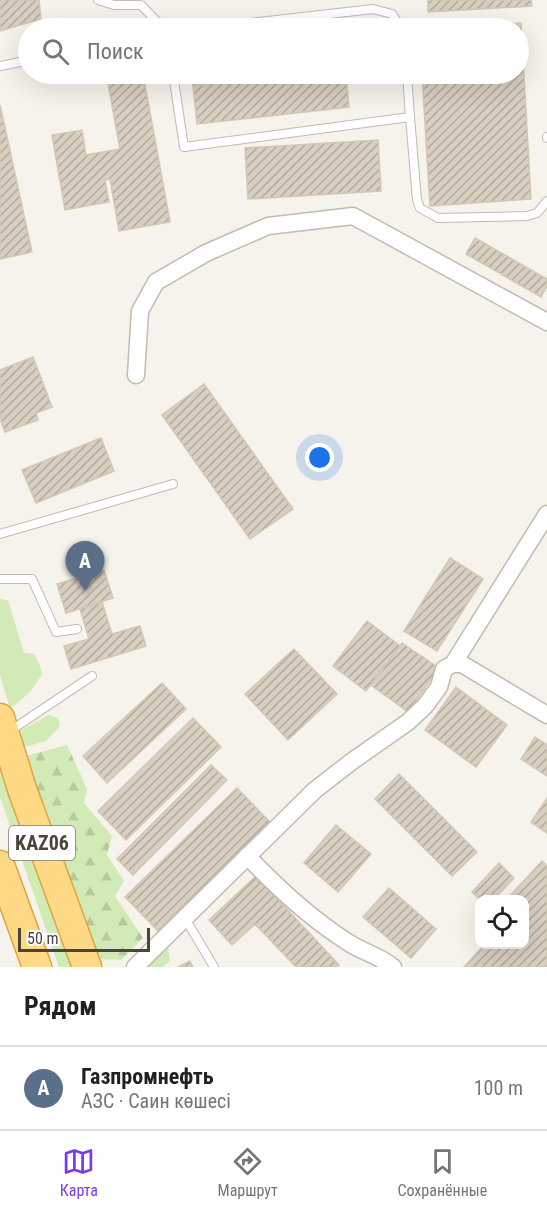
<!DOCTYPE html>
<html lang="ru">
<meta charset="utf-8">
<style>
:root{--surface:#fff;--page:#f2f2f2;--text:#202124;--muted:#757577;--line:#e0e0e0;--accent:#7c3aed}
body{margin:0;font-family:"Roboto Condensed",sans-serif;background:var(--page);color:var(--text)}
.controls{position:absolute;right:18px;bottom:18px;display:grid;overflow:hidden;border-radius:12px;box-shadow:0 6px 24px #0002}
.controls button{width:54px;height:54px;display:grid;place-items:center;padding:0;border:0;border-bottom:2px solid var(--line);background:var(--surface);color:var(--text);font:30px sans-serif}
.scale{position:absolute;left:18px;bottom:15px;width:132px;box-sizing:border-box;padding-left:6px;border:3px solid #4b4439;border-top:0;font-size:16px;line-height:21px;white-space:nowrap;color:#4b4439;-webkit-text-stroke:4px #fff;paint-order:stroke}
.you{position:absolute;left:320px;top:458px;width:21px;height:21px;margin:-15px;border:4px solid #fff;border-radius:50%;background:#1a73e8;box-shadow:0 0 0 9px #1a73e833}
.badge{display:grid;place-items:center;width:39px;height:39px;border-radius:50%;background:var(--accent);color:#fff;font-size:20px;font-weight:700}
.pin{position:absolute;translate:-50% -50px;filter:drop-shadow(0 2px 3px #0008)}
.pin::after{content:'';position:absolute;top:32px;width:21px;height:18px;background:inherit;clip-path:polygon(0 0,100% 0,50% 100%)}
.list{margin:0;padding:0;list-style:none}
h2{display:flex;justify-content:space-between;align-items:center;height:78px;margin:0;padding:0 24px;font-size:26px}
h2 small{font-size:20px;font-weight:400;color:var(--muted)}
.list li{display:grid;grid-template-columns:39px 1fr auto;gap:18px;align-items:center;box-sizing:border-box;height:84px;padding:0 24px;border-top:2px solid var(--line)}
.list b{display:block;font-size:22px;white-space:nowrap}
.list p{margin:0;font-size:20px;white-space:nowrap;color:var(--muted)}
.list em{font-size:20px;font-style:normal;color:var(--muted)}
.icon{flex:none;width:33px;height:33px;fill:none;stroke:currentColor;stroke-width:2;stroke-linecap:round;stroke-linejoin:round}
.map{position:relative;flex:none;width:547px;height:967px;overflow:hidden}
.search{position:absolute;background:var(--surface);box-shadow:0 6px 24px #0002;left:18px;right:18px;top:18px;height:66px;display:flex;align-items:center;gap:15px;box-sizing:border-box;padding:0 21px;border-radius:33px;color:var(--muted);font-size:22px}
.sheet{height:162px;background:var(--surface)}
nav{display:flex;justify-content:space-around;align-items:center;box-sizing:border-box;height:84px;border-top:2px solid var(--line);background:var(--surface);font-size:16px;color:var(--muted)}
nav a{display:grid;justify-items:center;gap:3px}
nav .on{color:var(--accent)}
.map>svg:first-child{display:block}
.grass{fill:#d2eab5}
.forest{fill:url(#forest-firs)}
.building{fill:url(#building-hatch);stroke:#d3c7b4;stroke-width:1.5}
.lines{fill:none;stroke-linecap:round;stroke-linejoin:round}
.service-casing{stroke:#c2bbae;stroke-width:10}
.minor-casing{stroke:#c2bbae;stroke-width:19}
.trunk-casing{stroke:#e0a43c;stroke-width:31}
.service{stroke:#fff;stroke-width:8}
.minor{stroke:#fff;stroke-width:16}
.trunk{stroke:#ffd985;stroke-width:28}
.labels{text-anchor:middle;stroke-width:6;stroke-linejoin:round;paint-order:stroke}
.shield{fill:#fff;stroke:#817c74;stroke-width:1.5}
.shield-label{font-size:20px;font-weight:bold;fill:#4b4439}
</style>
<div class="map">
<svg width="547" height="967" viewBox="0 0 547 967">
<defs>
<pattern id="forest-firs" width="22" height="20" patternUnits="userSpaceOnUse" patternTransform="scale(1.5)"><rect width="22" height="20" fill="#d2eab5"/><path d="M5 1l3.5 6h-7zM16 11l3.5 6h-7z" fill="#b6ca9c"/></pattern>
<pattern id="building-hatch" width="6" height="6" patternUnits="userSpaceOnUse" patternTransform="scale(1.5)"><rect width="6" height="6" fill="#d8cfc1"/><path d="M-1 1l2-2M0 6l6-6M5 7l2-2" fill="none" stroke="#b1aa9e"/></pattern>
</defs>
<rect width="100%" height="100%" fill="#f6f3ec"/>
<path class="grass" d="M 0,599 L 8,600 L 24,653 L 34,654 L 40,666 L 42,675 L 29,693 L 10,709 L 0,675 Z
M 48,715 L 58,718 L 60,726 L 46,741 L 25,747 L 21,740 L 22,730 Z
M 0,762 L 73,967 L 59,967 L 0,797 Z"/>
<path class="forest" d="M 67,745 L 87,789 L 84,803 L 112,836 L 107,855 L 124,881 L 115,896 L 143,938 L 121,960 L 96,959 L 26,756 Z
M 168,945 L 170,961 L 163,967 L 145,967 Z"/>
<path class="building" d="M 0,0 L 39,0 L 41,19 L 0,31 Z
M 428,0 L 531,0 L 532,6 L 428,12 Z
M 371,21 L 371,28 L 297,28 Z
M 521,23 L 531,199 L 430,206 L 422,74 L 518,74 L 518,28 L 425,28 Z
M 135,74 L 143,74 L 170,222 L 119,231 L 110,179 L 105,180 L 109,202 L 65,210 L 52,135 L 82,130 L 86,155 L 120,149 L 107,78 Z
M 191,74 L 304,74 L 193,86 Z
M 304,74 L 346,74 L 349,107 L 197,124 L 193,86 Z
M 0,105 L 32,252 L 0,259 Z
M 378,140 L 381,191 L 248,199 L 245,148 Z
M 475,238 L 547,279 L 547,286 L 541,297 L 466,254 Z
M 33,357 L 52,407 L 36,413 L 38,420 L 5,432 L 0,419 L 0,370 Z
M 204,384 L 293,509 L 250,539 L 162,415 Z
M 101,438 L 114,471 L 36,503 L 22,470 Z
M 450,558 L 483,579 L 437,651 L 404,631 Z
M 104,570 L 113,598 L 66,613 L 57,584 Z
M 102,602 L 112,634 L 140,626 L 146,646 L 71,669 L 64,646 L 89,639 L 80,609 Z
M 367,621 L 400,646 L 366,691 L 333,666 Z
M 402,643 L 439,668 L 408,712 L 371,685 Z
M 294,649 L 337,694 L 288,740 L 245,694 Z
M 162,683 L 186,709 L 107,783 L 83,756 Z
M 456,687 L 507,725 L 476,767 L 425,730 Z
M 193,718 L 221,747 L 126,840 L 98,811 Z
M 535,737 L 547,745 L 547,776 L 521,759 Z
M 211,765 L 227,780 L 133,875 L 117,859 Z
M 399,774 L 477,852 L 452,876 L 375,799 Z
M 237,788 L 270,822 L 158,931 L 125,897 Z
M 547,798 L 547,833 L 531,822 Z
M 336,825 L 371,854 L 338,892 L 304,863 Z
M 542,861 L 547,866 L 547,967 L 464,967 L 485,944 L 524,944 L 524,900 L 506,900 Z
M 499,863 L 514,878 L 493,900 L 480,900 L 472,892 Z
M 256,876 L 339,965 L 337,967 L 296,967 L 255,924 L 232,945 L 209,920 Z
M 389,888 L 436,929 L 411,958 L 363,917 Z
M 190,961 L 193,967 L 178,967 Z"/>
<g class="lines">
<g class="service-casing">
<path id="service" d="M 98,0 L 114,5 L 141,5 L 163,28
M 205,28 L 373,9 L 392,14 L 401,28
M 0,66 L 25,61
M 173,74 L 184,147 L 410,117 L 407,74
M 410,117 L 417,200 L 420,208 L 438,218 L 527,216 L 537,213 L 547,201
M 547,137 L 547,138
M 0,534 L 173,484
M 0,579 L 32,579 L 56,632 L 77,629
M 10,731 L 92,676
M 185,918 L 214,967"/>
</g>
<g class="minor-casing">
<path id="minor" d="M 136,375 L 140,311 L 156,282 L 206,253 L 268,226 L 353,216 L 547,322
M 453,664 L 462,664 L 547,715
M 247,856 C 279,889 310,918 349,943 C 363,952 380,956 393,967
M 135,967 L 315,790 L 351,762 L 408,722 L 425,706 L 439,687 L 444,669 L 453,664 L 547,514"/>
</g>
<g class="trunk-casing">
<path id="trunk" d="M 0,718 L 22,789 L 87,967
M 0,865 L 37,967"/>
</g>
<use href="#service" class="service"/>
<use href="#minor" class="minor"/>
<use href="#trunk" class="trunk"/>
</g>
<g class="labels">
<rect class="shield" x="9" y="826" width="66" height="34" rx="4.5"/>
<g class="shield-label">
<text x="42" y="850">KАZ06</text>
</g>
</g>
</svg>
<div class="controls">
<button><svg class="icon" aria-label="locate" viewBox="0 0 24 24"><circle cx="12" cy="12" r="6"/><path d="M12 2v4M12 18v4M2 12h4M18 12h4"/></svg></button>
</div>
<div class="scale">50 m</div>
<div class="you"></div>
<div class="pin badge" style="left:85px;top:591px;background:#5c6f8a">A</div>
<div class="search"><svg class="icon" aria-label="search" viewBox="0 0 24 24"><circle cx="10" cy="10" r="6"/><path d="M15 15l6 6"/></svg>Поиск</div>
</div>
<section class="sheet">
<h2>Рядом<small></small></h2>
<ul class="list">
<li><span class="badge" style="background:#5c6f8a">A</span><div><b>Газпромнефть</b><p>АЗС · Саин көшесі</p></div><em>100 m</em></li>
</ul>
</section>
<nav>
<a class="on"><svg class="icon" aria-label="map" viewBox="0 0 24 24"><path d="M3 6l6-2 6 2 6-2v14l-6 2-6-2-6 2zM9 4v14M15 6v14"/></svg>Карта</a>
<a><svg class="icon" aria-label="directions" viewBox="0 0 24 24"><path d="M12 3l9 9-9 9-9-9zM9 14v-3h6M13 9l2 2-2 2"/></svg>Маршрут</a>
<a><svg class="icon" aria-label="saved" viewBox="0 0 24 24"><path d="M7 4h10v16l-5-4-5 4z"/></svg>Сохранённые</a>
</nav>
